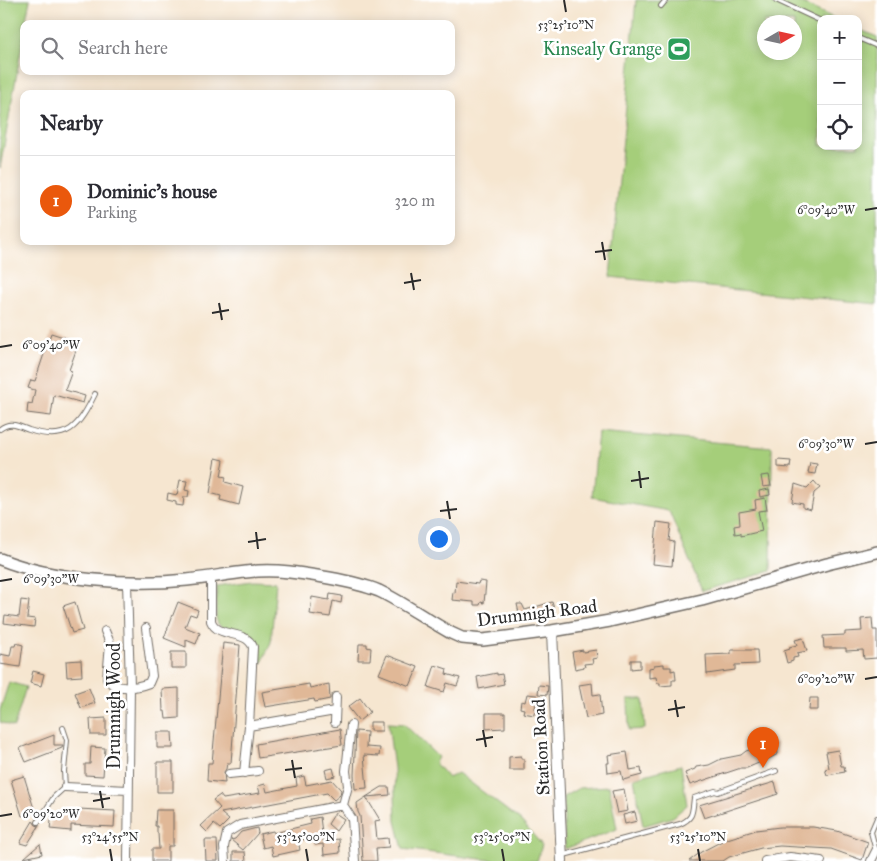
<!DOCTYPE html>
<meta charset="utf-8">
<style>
:root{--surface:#fff;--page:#f2f2f3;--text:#2b2b33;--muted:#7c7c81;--line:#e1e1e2;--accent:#ea580c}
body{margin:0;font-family:"IM FELL Great Primer",serif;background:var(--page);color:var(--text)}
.controls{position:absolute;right:15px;top:15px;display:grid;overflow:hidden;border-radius:10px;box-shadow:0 2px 12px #0003}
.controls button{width:45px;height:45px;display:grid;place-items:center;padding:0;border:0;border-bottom:1px solid var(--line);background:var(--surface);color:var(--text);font:25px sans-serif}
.compass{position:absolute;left:757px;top:15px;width:45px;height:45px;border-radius:50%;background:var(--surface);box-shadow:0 2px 12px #0003;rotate:81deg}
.you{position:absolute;left:438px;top:538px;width:18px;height:18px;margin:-12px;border:4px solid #fff;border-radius:50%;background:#1a73e8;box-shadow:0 0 0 8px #1a73e833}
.badge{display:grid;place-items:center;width:32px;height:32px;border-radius:50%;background:var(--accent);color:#fff;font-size:16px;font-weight:700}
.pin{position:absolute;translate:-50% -41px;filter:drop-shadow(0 1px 2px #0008)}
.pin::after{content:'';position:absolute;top:26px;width:18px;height:15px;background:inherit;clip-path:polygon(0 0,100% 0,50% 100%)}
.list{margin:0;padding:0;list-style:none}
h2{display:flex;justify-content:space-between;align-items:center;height:65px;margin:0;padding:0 20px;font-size:21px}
h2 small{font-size:16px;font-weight:400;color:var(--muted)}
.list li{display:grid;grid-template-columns:32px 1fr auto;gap:15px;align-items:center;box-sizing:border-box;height:90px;padding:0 20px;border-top:1px solid var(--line)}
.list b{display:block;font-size:19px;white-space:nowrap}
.list p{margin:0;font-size:16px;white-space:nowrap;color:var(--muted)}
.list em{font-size:16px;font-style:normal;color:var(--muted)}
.icon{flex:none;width:28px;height:28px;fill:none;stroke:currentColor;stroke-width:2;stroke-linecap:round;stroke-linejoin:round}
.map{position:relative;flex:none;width:877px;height:861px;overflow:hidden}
.search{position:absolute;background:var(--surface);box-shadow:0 2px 12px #0003;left:20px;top:20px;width:435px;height:55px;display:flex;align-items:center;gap:12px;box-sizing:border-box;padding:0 18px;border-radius:10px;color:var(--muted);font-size:19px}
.panel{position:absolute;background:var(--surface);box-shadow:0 2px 12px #0003;left:20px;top:90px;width:435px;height:155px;border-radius:10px}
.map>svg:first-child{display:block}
.green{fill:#a5ce7a;stroke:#687c52;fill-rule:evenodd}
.building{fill:#e0b897}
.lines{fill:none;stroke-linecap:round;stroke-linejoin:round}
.service-casing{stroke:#726c65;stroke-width:6}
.minor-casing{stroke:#726c65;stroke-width:10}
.tertiary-casing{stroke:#726c65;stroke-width:12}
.secondary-casing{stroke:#726c65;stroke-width:14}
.service{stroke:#fff;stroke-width:4}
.minor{stroke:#fff;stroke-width:8}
.tertiary{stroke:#fff;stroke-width:10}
.secondary{stroke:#fff;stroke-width:11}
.ticks{fill:none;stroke:#2b2b2b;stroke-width:2}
.labels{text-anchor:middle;stroke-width:5;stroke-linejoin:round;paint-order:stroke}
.leisure-label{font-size:18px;fill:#27864d;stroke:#fff;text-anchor:end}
.street-label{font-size:18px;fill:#2b2b2b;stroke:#fff}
.ticks-label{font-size:12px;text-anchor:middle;fill:#2b2b2b;stroke:#fff;stroke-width:5;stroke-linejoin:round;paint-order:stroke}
</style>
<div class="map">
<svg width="877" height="861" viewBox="0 0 877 861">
<rect width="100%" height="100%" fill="#fff"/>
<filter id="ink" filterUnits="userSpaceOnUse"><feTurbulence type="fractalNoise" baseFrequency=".02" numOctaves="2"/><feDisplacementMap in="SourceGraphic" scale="10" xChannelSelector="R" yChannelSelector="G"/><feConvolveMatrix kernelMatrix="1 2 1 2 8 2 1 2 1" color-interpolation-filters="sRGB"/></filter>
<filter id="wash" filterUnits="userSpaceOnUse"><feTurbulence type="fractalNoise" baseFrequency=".0096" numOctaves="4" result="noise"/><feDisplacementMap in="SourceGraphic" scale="20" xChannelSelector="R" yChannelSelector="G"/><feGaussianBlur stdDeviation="1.12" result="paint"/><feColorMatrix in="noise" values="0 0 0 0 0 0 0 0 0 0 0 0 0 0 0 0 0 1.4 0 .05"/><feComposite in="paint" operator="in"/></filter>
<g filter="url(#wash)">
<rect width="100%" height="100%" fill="#f6e6d0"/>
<path class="green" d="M 0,0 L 30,0 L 25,24 L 24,24 L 24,33 L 0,168 Z
M 636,0 L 794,0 L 836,19 L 821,19 L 821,146 L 858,146 L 858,29 L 877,37 L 877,304 L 610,277 ZM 764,22 L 794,22 L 794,52 L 764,52 Z
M 598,432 L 772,447 L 771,571 L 702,591 L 669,511 L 592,497 Z
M 252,581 L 276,582 L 271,642 L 262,663 L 257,664 L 256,642 L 251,636 L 223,628 L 218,624 L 216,618 L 217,586 Z
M 9,682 L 26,687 L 14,727 L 0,722 L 0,710 Z
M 628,699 L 643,699 L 645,729 L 629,730 Z
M 388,723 L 404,724 L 438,757 L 435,763 L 448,778 L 458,773 L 521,821 L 542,845 L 537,861 L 497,861 L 403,849 L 396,821 L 394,768 Z
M 681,765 L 687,805 L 673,817 L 643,826 L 634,778 Z
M 609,786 L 617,829 L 565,849 L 563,797 L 579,788 Z"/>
<g id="blocks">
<path class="building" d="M 51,333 L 79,342 L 69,370 L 72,371 L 65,390 L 85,396 L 83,403 L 54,395 L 51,416 L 27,413 L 28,403 L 32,404 L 35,390 L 28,388 L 31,380 L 35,381 Z
M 216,458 L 224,460 L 221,476 L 226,477 L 225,482 L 243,487 L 239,505 L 220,500 L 221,496 L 210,493 Z
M 778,460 L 791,461 L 790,468 L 778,467 Z
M 810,463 L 817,464 L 815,474 L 808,473 Z
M 769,475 L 771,486 L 763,487 L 761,476 Z
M 180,480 L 187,481 L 185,490 L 189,491 L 188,497 L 184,497 L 183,506 L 176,505 L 176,502 L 167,500 L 168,493 L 177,495 Z
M 814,481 L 820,488 L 814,493 L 811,510 L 803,508 L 803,504 L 792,502 L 795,484 L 807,488 Z
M 769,489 L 770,495 L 760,497 L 759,491 Z
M 765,498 L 767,510 L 758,511 L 762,531 L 741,536 L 741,533 L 735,534 L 734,526 L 740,525 L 739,512 L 756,509 L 755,500 Z
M 657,522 L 671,524 L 669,541 L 674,542 L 672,566 L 653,564 Z
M 456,581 L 478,584 L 479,581 L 486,582 L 484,603 L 481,602 L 480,605 L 474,605 L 474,602 L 452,600 L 453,592 L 455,593 Z
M 330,594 L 342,596 L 341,603 L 333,601 L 330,617 L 310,614 L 312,597 L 329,600 Z
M 21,600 L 29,601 L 27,618 L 35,619 L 34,627 L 4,623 L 5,615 L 19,617 Z
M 75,602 L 83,630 L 72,633 L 63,606 Z
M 178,602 L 198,610 L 196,616 L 190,614 L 185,627 L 200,633 L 196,644 L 186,640 L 186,647 L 164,638 Z
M 552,602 L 555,612 L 521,622 L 517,604 L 522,604 L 525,610 Z
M 872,618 L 873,630 L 877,630 L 877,658 L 864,659 L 863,650 L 846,651 L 846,648 L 824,648 L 823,636 L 845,635 L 845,632 L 862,631 L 861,619 Z
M 803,638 L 807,651 L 797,653 L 798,657 L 793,658 L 793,661 L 787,663 L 784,651 L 790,649 L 789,647 L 797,645 L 795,640 Z
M 16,643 L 23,645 L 20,667 L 0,664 L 0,654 L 10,656 L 12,646 L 15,646 Z
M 223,643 L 240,645 L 231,763 L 227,763 L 226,769 L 224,772 L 225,783 L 207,781 L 208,763 L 212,763 Z
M 359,644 L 367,644 L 367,647 L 371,648 L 370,660 L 358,660 Z
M 583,650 L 583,652 L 596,650 L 597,658 L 592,659 L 593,663 L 584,664 L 585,667 L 575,669 L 572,652 Z
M 731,650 L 757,650 L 758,664 L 735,665 L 735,670 L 707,674 L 706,655 L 731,654 Z
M 171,652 L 186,652 L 186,668 L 171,668 Z
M 387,655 L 418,667 L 410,686 L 379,674 Z
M 81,660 L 82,676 L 67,677 L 66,661 Z
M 631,660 L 640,660 L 640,668 L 631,669 Z
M 664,664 L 664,667 L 671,667 L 671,671 L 675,670 L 676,680 L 672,680 L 672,685 L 660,686 L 660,683 L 657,683 L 656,677 L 649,678 L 649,668 L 654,667 L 654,665 Z
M 435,665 L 447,669 L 446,674 L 460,678 L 457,686 L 447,683 L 444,692 L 428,687 Z
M 33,671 L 44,674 L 41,686 L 30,683 Z
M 497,673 L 497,675 L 502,674 L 504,684 L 479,689 L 477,677 Z
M 592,683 L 593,695 L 600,694 L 602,715 L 586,718 L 579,685 Z
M 309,684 L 310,688 L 329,684 L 330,699 L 315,702 L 314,699 L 265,707 L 262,692 Z
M 539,685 L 548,686 L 547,695 L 538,694 Z
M 89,688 L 95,703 L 81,708 L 75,693 Z
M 179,688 L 179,718 L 166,719 L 165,711 L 163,711 L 162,689 Z
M 527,694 L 537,695 L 534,715 L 523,713 L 524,709 L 520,708 L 521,701 L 525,702 Z
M 360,698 L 370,712 L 359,721 L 348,707 Z
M 810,698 L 818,698 L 818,710 L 809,710 Z
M 486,713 L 505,713 L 505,728 L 486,729 Z
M 106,718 L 106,735 L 91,735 L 90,719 Z
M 370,722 L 382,722 L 382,731 L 370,731 Z
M 340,729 L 342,745 L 258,758 L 256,744 Z
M 356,731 L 367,732 L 366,747 L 380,748 L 379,756 L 364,755 L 367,788 L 355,789 L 354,775 Z
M 157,732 L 172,732 L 173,748 L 157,748 Z
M 54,735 L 54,745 L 63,745 L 62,748 L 26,762 L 20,748 Z
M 772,743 L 776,743 L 778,754 L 770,758 L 747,768 L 741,768 L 690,785 L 685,773 L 695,769 L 696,767 L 709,765 L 721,759 L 741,755 L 746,751 L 756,748 L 757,752 L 766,745 Z
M 91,747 L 105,748 L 103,776 L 85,775 L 85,764 L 90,764 Z
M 838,750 L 841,766 L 844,766 L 845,772 L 827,775 L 825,769 L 829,768 L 826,752 Z
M 627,752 L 630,770 L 641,768 L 642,775 L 623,780 L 621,771 L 608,773 L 607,763 L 609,763 L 608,755 Z
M 521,756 L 521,759 L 524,759 L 524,770 L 509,770 L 509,757 Z
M 157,762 L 173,762 L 173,792 L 157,792 Z
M 333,768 L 335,776 L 327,778 L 325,770 Z
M 24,776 L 35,812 L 22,816 L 11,780 Z
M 304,776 L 306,785 L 332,780 L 341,790 L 340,795 L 334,800 L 327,793 L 221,813 L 229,820 L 220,829 L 214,824 L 207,832 L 201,826 L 220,808 L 213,800 L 220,795 L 223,799 L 260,793 L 258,786 L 265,784 L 267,792 L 297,786 L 296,778 Z
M 775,782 L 778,794 L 704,818 L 699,805 Z
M 382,787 L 389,787 L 390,795 L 366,797 Z
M 624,789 L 628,811 L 617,813 L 612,791 Z
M 366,797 L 380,820 L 375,821 L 377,839 L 388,838 L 389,847 L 376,848 L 377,861 L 363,861 L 360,816 L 358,812 L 357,803 Z
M 79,809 L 115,811 L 114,827 L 71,825 L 71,831 L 50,829 L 52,813 L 78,816 Z
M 156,810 L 173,810 L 173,846 L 168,846 L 168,861 L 152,861 L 152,849 L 159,849 L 158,833 L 157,833 L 157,826 L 155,826 Z
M 635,812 L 637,821 L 625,824 L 623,815 Z
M 335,813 L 344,819 L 336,831 L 328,824 Z
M 320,817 L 323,841 L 339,839 L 340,853 L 324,855 L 323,844 L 315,845 L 314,839 L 298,840 L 300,850 L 273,856 L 271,846 L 263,848 L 260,834 L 273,831 L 274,833 L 311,824 L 310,819 Z
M 33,821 L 36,825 L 39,826 L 27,845 L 20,843 Z
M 780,827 L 813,827 L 837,831 L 868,842 L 862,860 L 831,849 L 780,846 L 761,848 L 729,857 L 723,861 L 689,861 L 701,852 L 724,840 L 756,830 Z
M 257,828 L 258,833 L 243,850 L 231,840 L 235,839 L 241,832 Z
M 205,840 L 217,840 L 218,861 L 206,861 Z
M 40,844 L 42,854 L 24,858 Z
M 233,852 L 245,852 L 246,861 L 233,861 Z"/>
</g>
</g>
<g filter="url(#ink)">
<use href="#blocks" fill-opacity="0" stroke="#726c65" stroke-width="1"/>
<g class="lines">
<g class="service-casing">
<path id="service" d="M 776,0 L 821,21
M 661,6 L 666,0
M 858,38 L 877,46
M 0,429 C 10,421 18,426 29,430 C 68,443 79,426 95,394
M 38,822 L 54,797 L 65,787 L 64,771 L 67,740 L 63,728
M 876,851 L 871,832 L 877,818
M 564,855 L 680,824 C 694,818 692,812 694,798 L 715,791 L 718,792 L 776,771"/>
</g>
<g class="minor-casing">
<path id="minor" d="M 211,576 L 211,621 C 218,639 246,629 253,647 L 249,726 L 244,773
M 127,582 L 130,686 L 128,861
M 105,631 L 110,643 L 107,679 C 116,691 136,688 149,683 L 152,676 L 146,628
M 335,722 L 336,697
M 249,726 L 335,711
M 229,774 L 258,771
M 65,787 L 128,790
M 343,805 L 352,819 L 355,861
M 225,861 L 224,847 L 227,833 L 240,825 L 343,805 L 348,786 L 346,771 L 351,725
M 765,861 L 790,857 L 821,861
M 871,861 L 876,851"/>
</g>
<g class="tertiary-casing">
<path id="tertiary" d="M 552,631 L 562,861"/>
</g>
<g class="secondary-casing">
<path id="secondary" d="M 0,559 C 52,580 131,586 187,580 C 218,577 247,569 278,571 C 304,573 355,581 379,591 C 404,603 427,620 451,633 L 462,638 L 483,640 L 552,631 L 610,621 L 702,600 L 827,564 L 877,552"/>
</g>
<use href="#service" class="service"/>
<use href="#minor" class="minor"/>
<use href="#tertiary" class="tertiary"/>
<use href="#secondary" class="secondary"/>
</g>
</g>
<path class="ticks" d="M 564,0 L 566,12M 865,210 L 877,208M 602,242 L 605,260M 595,252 L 612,250M 411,273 L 414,290M 404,283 L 421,280M 219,303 L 222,320M 212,313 L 229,310M 0,347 L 12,345M 865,444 L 877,442M 639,471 L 641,488M 631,481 L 649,478M 447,501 L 450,519M 440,511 L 457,509M 256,532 L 258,549M 248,542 L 266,539M 0,581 L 12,579M 865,679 L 877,677M 675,700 L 678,717M 668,710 L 685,707M 483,730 L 486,747M 476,740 L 493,737M 292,760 L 295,778M 285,770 L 302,768M 100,791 L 103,808M 93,801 L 110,798M 0,816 L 12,814M 110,849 L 112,861M 306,849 L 308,861M 502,849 L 504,861M 698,849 L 700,861"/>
<defs>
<g id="stadium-square" transform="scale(1.25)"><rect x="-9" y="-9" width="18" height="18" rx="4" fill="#2e9e5b" stroke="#fff"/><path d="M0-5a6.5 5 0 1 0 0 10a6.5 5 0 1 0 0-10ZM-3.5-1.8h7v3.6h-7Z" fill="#fff"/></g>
</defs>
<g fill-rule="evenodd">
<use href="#stadium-square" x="679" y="49"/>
</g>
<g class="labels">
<g class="leisure-label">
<text x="662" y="55">Kinsealy Grange</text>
</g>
<g class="street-label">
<text transform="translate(537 613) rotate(-7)" y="6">Drumnigh Road</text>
<text transform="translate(114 706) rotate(-90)" y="6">Drumnigh Wood</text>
<text transform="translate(541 747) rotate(-93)" y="6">Station Road</text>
</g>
</g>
<g class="ticks-label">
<text x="566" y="29">53°25'10"N</text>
<text x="826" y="214">6°09'40"W</text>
<text x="51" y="349">6°09'40"W</text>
<text x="826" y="448">6°09'30"W</text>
<text x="51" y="583">6°09'30"W</text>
<text x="826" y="683">6°09'20"W</text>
<text x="51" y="818">6°09'20"W</text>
<text x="110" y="841">53°24'55"N</text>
<text x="306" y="841">53°25'00"N</text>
<text x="502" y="841">53°25'05"N</text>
<text x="698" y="841">53°25'10"N</text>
</g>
</svg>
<div class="controls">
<button>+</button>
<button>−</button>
<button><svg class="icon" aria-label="locate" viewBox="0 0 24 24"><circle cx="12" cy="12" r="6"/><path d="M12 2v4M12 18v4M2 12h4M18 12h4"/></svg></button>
</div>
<svg class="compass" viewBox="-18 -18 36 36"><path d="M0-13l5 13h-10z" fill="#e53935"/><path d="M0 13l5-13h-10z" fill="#7c7c81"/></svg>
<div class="you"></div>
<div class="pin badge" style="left:763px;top:768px">1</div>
<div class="search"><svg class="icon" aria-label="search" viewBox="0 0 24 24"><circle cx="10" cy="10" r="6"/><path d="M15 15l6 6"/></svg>Search here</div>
<section class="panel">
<h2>Nearby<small></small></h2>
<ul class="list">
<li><span class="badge">1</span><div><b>Dominic's house</b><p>Parking</p></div><em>320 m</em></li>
</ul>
</section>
</div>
